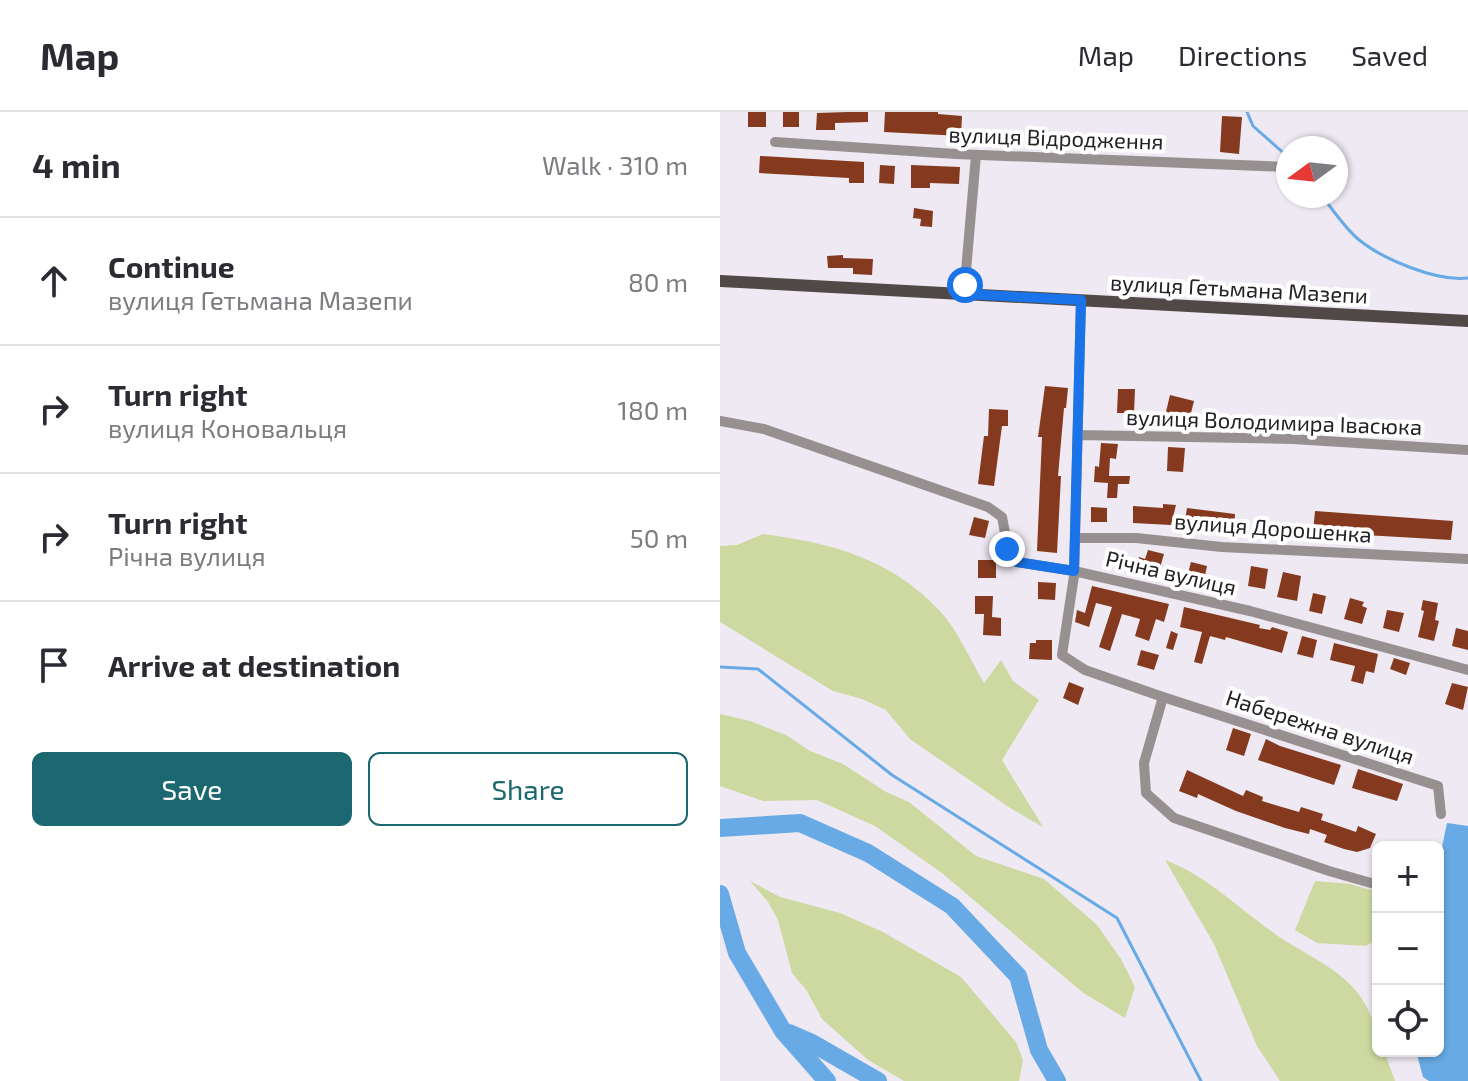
<!DOCTYPE html>
<meta charset="utf-8">
<style>
:root{--surface:#fff;--page:#f7f7f7;--text:#2b2b33;--muted:#7c7c81;--line:#e1e1e2;--accent:#1c6870}
body{margin:0;font-family:"Exo 2",sans-serif;background:var(--page);color:var(--text)}
.controls{position:absolute;right:24px;bottom:24px;display:grid;overflow:hidden;border-radius:12px;box-shadow:0 2px 6px #0004}
.controls button{width:72px;height:72px;display:grid;place-items:center;padding:0;border:0;border-bottom:2px solid var(--line);background:var(--surface);color:var(--text);font:40px sans-serif}
.compass{position:absolute;left:556px;top:24px;width:72px;height:72px;border-radius:50%;background:var(--surface);box-shadow:0 2px 6px #0004;rotate:255deg}
.stop{position:absolute;width:24px;height:24px;margin:-18px;border:6px solid #1a73e8;border-radius:50%;background:#fff}
.stop.end{background:#1a73e8;border-color:#fff;box-shadow:0 2px 8px #0008}
.list{margin:0;padding:0;list-style:none}
h2{display:flex;justify-content:space-between;align-items:center;height:104px;margin:0;padding:0 32px;font-size:34px}
h2 small{font-size:26px;font-weight:400;color:var(--muted)}
.list li{display:grid;grid-template-columns:52px 1fr auto;gap:24px;align-items:center;box-sizing:border-box;height:128px;padding:0 32px;border-top:2px solid var(--line)}
.list b{display:block;font-size:30px;white-space:nowrap}
.list p{margin:0;font-size:26px;white-space:nowrap;color:var(--muted)}
.list em{font-size:26px;font-style:normal;color:var(--muted)}
.actions{display:flex;gap:16px;padding:24px 32px}
.actions a{flex:1;padding:18px 0;border:2px solid var(--accent);border-radius:12px;text-align:center;font-size:28px;color:var(--accent)}
.actions .main{background:var(--accent);color:#fff}
.icon{flex:none;width:44px;height:44px;fill:none;stroke:currentColor;stroke-width:2;stroke-linecap:round;stroke-linejoin:round}
.map{position:relative;flex:none;width:748px;height:969px;overflow:hidden}
header{display:flex;align-items:center;gap:48px;box-sizing:border-box;height:112px;padding:0 40px;background:var(--surface);border-bottom:2px solid var(--line)}
header strong{font-size:38px}
nav{display:flex;gap:44px;margin-inline-start:auto;font-size:28px}
main{display:flex}
aside{flex:1;background:var(--surface)}
.map>svg:first-child{display:block}
.green{fill:#cdd9a0}
.water{fill:#68aae5}
.lines{fill:none;stroke-linecap:round;stroke-linejoin:round}
.stream{stroke:#68aae5;stroke-width:3}
.river{stroke:#68aae5;stroke-width:18}
.building{fill:#853a1f}
.minor{stroke:#969190;stroke-width:10}
.major{stroke:#514947;stroke-width:12}
.route{stroke:#1a73e8;stroke-width:10}
.labels{text-anchor:middle;stroke-width:8;stroke-linejoin:round;paint-order:stroke}
.street-label{font-size:22px;fill:#232125;stroke:#fff}
</style>
<header>
<strong>Map</strong>
<nav><a>Map</a><a>Directions</a><a>Saved</a></nav>
</header>
<main>
<aside>
<h2>4 min<small>Walk · 310 m</small></h2>
<ul class="list">
<li><svg class="icon" aria-label="ahead" viewBox="0 0 24 24"><path d="M12 20V5M6 11l6-6 6 6"/></svg><div><b>Continue</b><p>вулиця Гетьмана Мазепи</p></div><em>80 m</em></li>
<li><svg class="icon" aria-label="right" viewBox="0 0 24 24"><path d="M7 20v-9h11M14 6l5 5-5 5"/></svg><div><b>Turn right</b><p>вулиця Коновальця</p></div><em>180 m</em></li>
<li><svg class="icon" aria-label="right" viewBox="0 0 24 24"><path d="M7 20v-9h11M14 6l5 5-5 5"/></svg><div><b>Turn right</b><p>Річна вулиця</p></div><em>50 m</em></li>
<li><svg class="icon" aria-label="arrive" viewBox="0 0 24 24"><path d="M6 21V4h12l-3 4 3 4H6"/></svg><div><b>Arrive at destination</b></div></li>
</ul>
<div class="actions"><a class="main">Save</a><a>Share</a></div>
</aside>
<div class="map">
<svg width="748" height="969" viewBox="0 0 748 969">
<rect width="100%" height="100%" fill="#eee9f2"/>
<path class="green" d="M 43,422 C 111,431 170,446 219,498 C 238,518 250,548 264,571 L 281,548 L 293,569 L 319,588 L 282,648 L 323,715 L 290,696 L 190,627 L 166,598 L 142,587 L 113,579 L 0,510 L 0,434 L 17,433 Z
M 0,602 L 30,609 L 66,623 L 90,639 L 123,652 L 166,680 L 189,690 L 256,744 L 324,767 L 377,813 L 401,847 L 415,875 L 405,906 L 362,880 L 222,761 L 155,714 L 97,688 L 43,689 L 0,674 Z
M 445,748 C 488,764 520,798 558,824 C 584,842 624,858 642,887 C 652,903 658,920 658,939 L 664,939 L 675,969 L 560,969 L 537,934 L 494,832 Z
M 30,769 L 60,785 L 120,801 L 163,820 L 241,865 L 296,930 L 303,948 L 299,969 L 184,969 L 148,948 L 102,907 L 87,879 L 72,861 L 58,808 L 48,790 Z
M 595,769 L 630,772 L 658,780 L 658,826 L 646,834 L 597,831 L 575,818 Z"/>
<path class="water" d="M 727,711 L 748,714 L 748,969 L 709,969 L 703,965 L 696,939 L 718,939 L 718,754 Z"/>
<g class="lines">
<path class="stream" d="M 527,0 L 533,14 L 568,45
M 602,84 C 613,98 625,116 638,127 C 662,147 717,170 748,166
M 0,555 L 38,557 L 172,663 L 397,806 L 481,969"/>
<path class="river" d="M 0,716 L 80,711 L 148,741 L 232,794 L 298,864 L 319,938 L 337,969
M 0,782 L 17,841 L 63,919 L 107,969
M 69,921 L 92,931 L 158,969"/>
</g>
<path class="building" d="M 28,0 L 46,0 L 46,15 L 28,15 Z
M 63,0 L 79,0 L 79,15 L 63,15 Z
M 128,0 L 148,0 L 148,10 L 115,11 L 115,18 L 96,18 L 97,1 Z
M 165,0 L 218,0 L 218,2 L 242,4 L 241,24 L 164,20 Z
M 502,4 L 522,5 L 519,42 L 500,40 Z
M 40,44 L 144,50 L 144,71 L 129,71 L 129,66 L 39,61 Z
M 160,53 L 175,54 L 174,72 L 159,71 Z
M 191,53 L 240,55 L 239,72 L 210,71 L 210,76 L 191,76 Z
M 194,96 L 213,99 L 212,115 L 200,114 L 201,107 L 193,106 Z
M 123,143 L 123,146 L 153,147 L 152,163 L 133,162 L 133,156 L 108,156 L 107,144 Z
M 325,274 L 348,276 L 346,296 L 344,296 L 338,364 L 341,364 L 337,441 L 317,439 L 322,325 L 318,325 Z
M 398,277 L 415,277 L 414,301 L 397,301 Z
M 450,283 L 474,289 L 470,305 L 459,302 L 457,308 L 445,304 Z
M 269,297 L 288,298 L 288,314 L 282,314 L 274,374 L 258,372 L 264,324 L 268,324 Z
M 381,331 L 398,332 L 396,347 L 390,346 L 389,364 L 410,364 L 409,372 L 398,372 L 397,386 L 387,386 L 388,371 L 374,370 L 375,354 L 379,355 Z
M 448,335 L 465,336 L 463,360 L 447,359 Z
M 443,392 L 456,393 L 451,413 L 413,411 L 413,394 L 443,396 Z
M 371,395 L 387,396 L 387,410 L 371,410 Z
M 467,396 L 515,402 L 514,422 L 497,420 L 497,416 L 464,414 Z
M 595,399 L 733,409 L 731,428 L 593,420 Z
M 254,405 L 269,409 L 265,426 L 249,423 Z
M 428,438 L 444,442 L 437,466 L 415,460 L 419,445 L 425,447 Z
M 258,448 L 276,448 L 276,466 L 258,466 Z
M 471,450 L 487,454 L 483,473 L 466,469 Z
M 531,454 L 548,457 L 545,477 L 528,474 Z
M 563,460 L 581,464 L 577,489 L 557,485 Z
M 318,470 L 336,471 L 335,488 L 318,487 Z
M 372,474 L 449,492 L 444,510 L 436,507 L 429,529 L 415,524 L 420,507 L 402,502 L 390,539 L 379,535 L 392,495 L 376,491 L 369,515 L 355,510 L 357,498 L 365,501 Z
M 593,481 L 606,484 L 602,502 L 589,499 Z
M 255,484 L 273,484 L 272,505 L 281,506 L 281,524 L 263,523 L 264,502 L 255,502 Z
M 630,486 L 644,490 L 642,494 L 647,496 L 642,512 L 624,507 Z
M 703,488 L 718,491 L 715,508 L 719,509 L 714,529 L 698,525 L 704,499 L 701,498 Z
M 464,495 L 540,513 L 539,516 L 550,518 L 552,515 L 568,520 L 562,541 L 506,525 L 505,528 L 490,524 L 482,552 L 474,550 L 482,520 L 460,515 Z
M 667,498 L 684,501 L 679,520 L 663,516 Z
M 736,516 L 748,519 L 748,538 L 732,534 Z
M 451,519 L 458,522 L 453,538 L 446,536 Z
M 582,524 L 597,528 L 593,546 L 577,542 Z
M 316,528 L 332,528 L 332,548 L 309,547 L 310,531 L 316,531 Z
M 614,531 L 658,542 L 654,561 L 646,559 L 643,572 L 631,569 L 635,554 L 610,548 Z
M 421,538 L 439,543 L 434,558 L 417,553 Z
M 674,546 L 690,551 L 686,563 L 670,557 Z
M 349,570 L 364,576 L 358,593 L 343,586 Z
M 732,571 L 748,575 L 743,598 L 725,592 Z
M 513,616 L 531,622 L 524,644 L 506,638 Z
M 546,627 L 560,634 L 621,653 L 614,673 L 538,648 Z
M 638,657 L 683,672 L 677,689 L 632,676 Z
M 467,658 L 523,684 L 526,678 L 543,685 L 542,689 L 579,700 L 581,695 L 603,702 L 601,708 L 636,720 L 638,714 L 656,722 L 650,736 L 637,740 L 624,737 L 604,730 L 607,723 L 590,717 L 589,722 L 565,716 L 516,699 L 478,682 L 477,686 L 459,679 Z"/>
<g class="lines">
<path class="minor" d="M 55,30 L 236,42 L 568,55
M 244,182 L 256,43
M 361,188 L 354,464 L 342,543 L 365,558 L 443,585 L 424,651 L 426,681 L 454,706 L 609,759 L 658,773
M 0,309 L 44,317 L 268,395 L 282,405 L 290,447 L 297,450 L 354,459 L 530,499 L 748,558
M 358,323 L 573,327 L 748,338
M 355,426 L 416,426 L 502,435 L 748,447
M 443,585 L 718,674 L 721,702"/>
<path class="major" d="M 0,169 L 748,209"/>
</g>
<g class="lines">
<path class="route" d="M 245,173 L 244,182 L 361,188 L 354,459 L 297,450 L 290,447 L 287,437"/>
</g>
<g class="labels">
<g class="street-label">
<text transform="translate(336 26) rotate(2)" y="8">вулиця Відродження</text>
<text transform="translate(519 177) rotate(3)" y="8">вулиця Гетьмана Мазепи</text>
<text transform="translate(554 310) rotate(2)" y="8">вулиця Володимира Івасюка</text>
<text transform="translate(553 416) rotate(4)" y="8">вулиця Дорошенка</text>
<text transform="translate(451 461) rotate(13)" y="8">Річна вулиця</text>
<text transform="translate(600 615) rotate(18)" y="8">Набережна вулиця</text>
</g>
</g>
</svg>
<div class="controls">
<button>+</button>
<button>−</button>
<button><svg class="icon" aria-label="locate" viewBox="0 0 24 24"><circle cx="12" cy="12" r="6"/><path d="M12 2v4M12 18v4M2 12h4M18 12h4"/></svg></button>
</div>
<svg class="compass" viewBox="-18 -18 36 36"><path d="M0-13l5 13h-10z" fill="#e53935"/><path d="M0 13l5-13h-10z" fill="#7c7c81"/></svg>
<div class="stop" style="left:245px;top:173px"></div>
<div class="stop end" style="left:287px;top:437px"></div>
</div>
</main>
